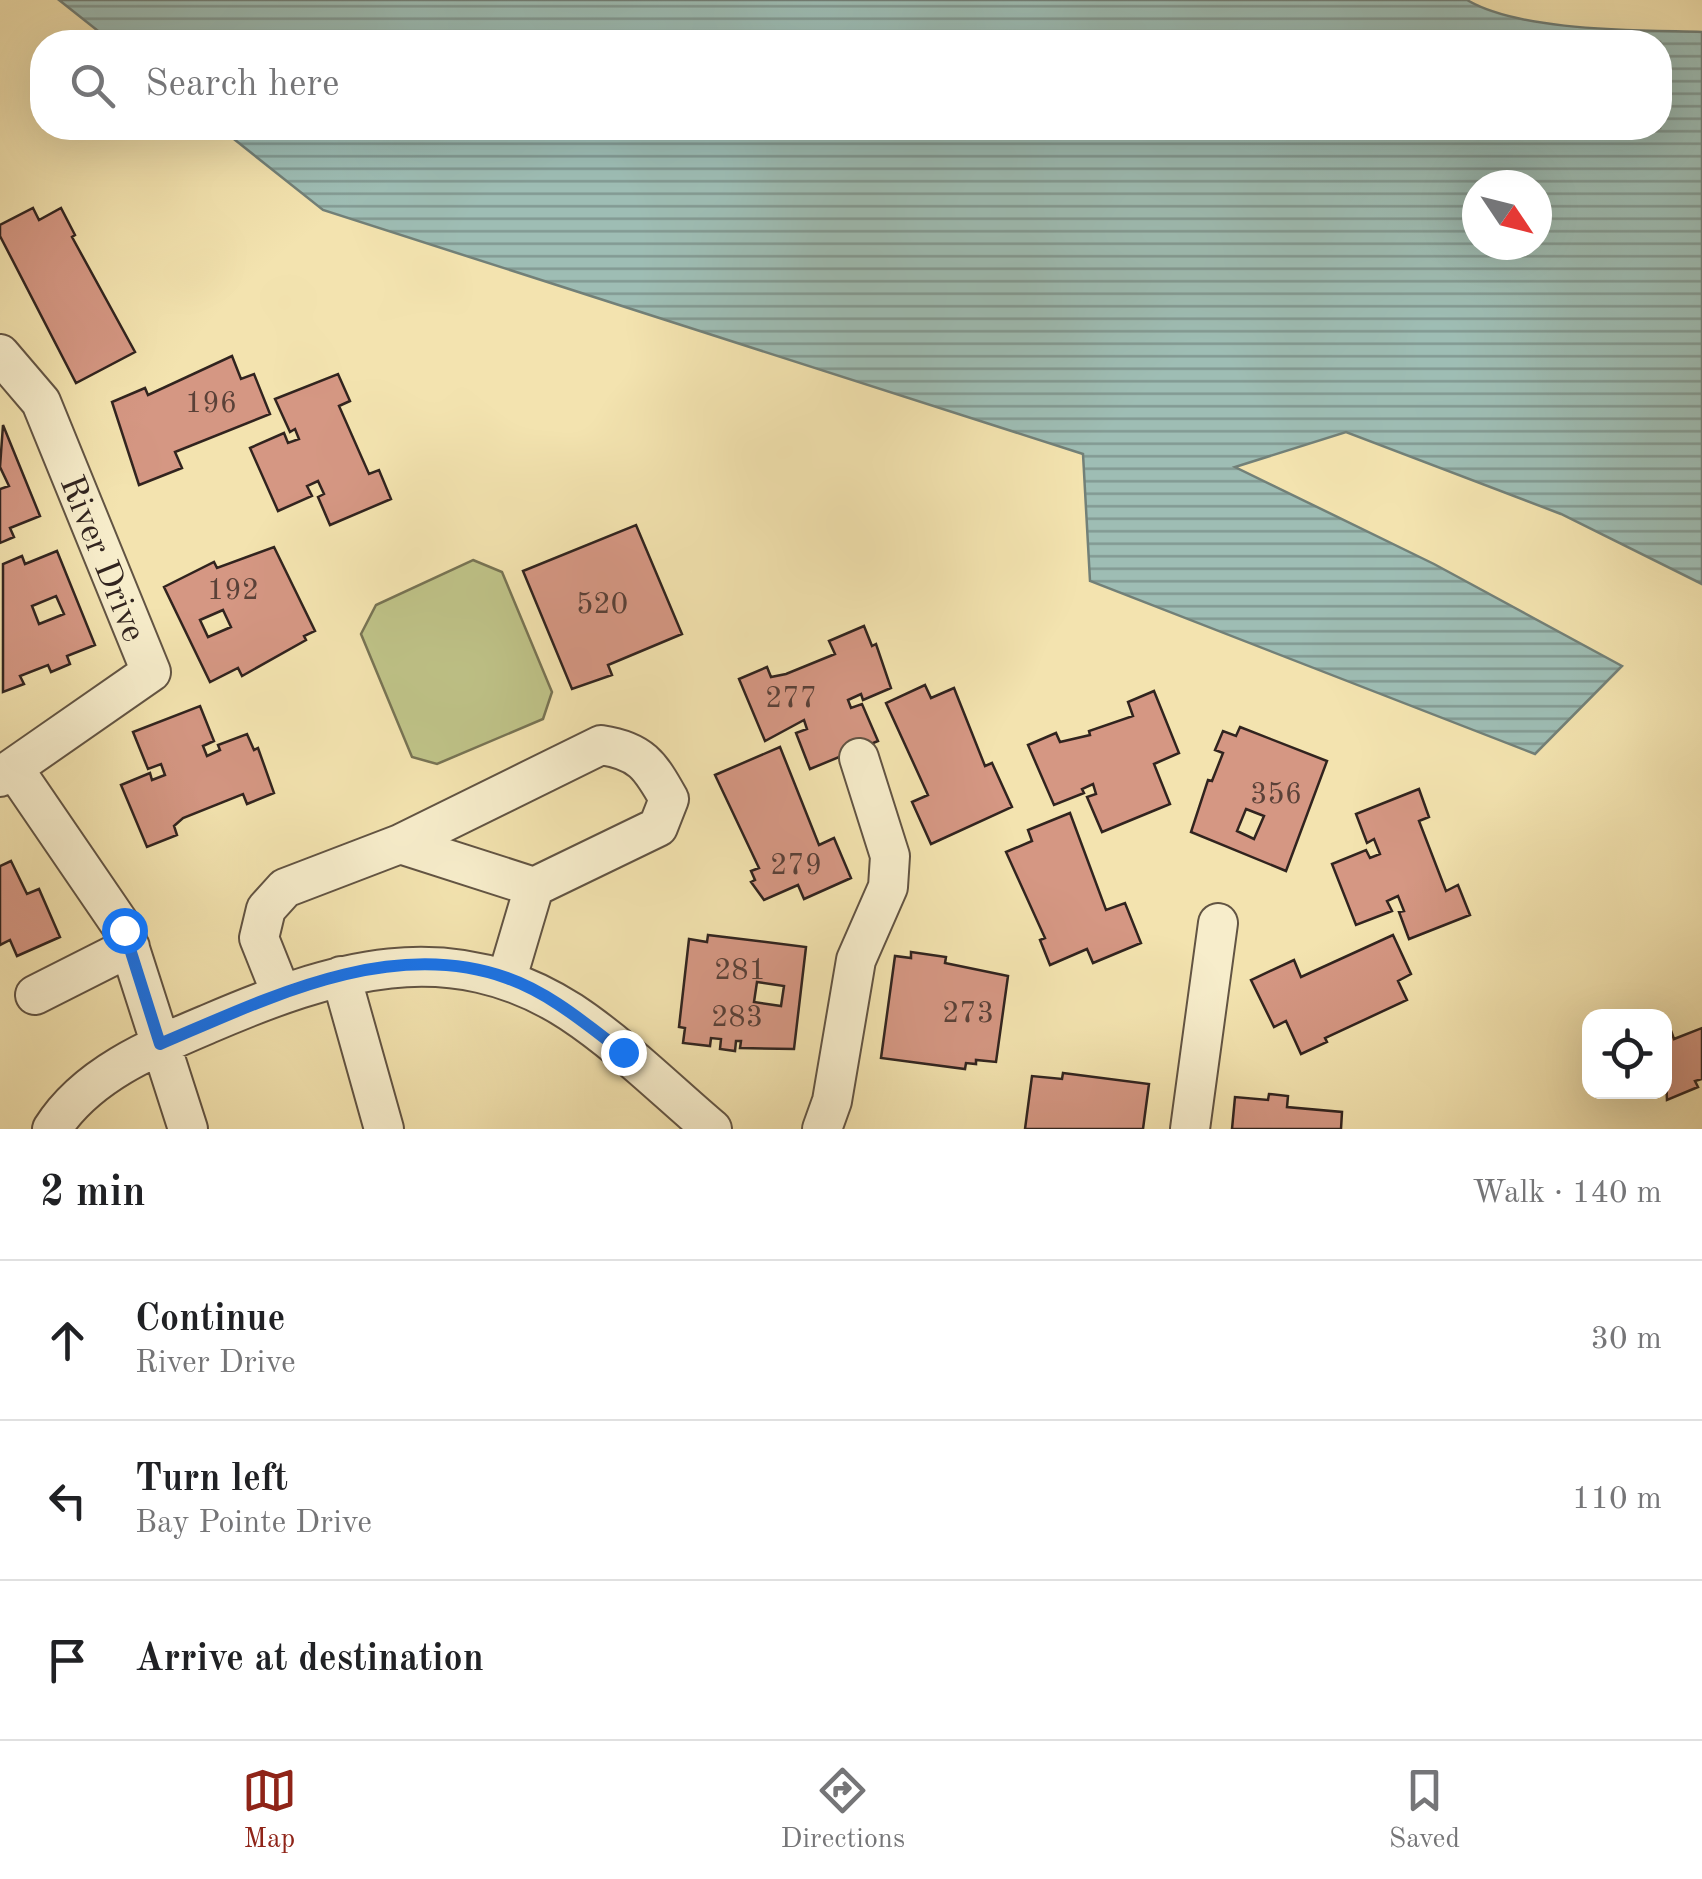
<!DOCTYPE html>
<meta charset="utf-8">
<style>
:root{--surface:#fff;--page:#f6f6f6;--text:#202124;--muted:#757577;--line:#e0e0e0;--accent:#8f2418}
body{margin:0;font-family:"Old Standard TT",serif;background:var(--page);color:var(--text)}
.controls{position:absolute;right:30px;bottom:30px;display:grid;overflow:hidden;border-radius:20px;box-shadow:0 10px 40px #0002}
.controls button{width:90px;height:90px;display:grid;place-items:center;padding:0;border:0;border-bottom:2px solid var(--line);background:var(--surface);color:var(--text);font:50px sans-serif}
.compass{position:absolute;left:1462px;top:170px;width:90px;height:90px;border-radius:50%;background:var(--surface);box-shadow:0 10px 40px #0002;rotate:125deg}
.stop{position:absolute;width:30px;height:30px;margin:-22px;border:8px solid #1a73e8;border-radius:50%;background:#fff}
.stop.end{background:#1a73e8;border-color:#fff;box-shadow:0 2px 10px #0008}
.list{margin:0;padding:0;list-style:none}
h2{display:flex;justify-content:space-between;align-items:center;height:130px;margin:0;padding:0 40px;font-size:42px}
h2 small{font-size:32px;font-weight:400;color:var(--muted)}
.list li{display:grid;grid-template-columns:65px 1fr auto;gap:30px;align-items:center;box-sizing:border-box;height:160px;padding:0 40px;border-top:2px solid var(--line)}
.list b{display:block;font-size:38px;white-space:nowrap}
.list p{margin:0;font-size:32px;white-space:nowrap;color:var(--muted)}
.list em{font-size:32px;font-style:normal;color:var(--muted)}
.icon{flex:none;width:55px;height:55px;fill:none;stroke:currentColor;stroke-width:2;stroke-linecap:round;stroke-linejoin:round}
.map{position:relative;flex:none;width:1702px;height:1129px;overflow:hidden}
.search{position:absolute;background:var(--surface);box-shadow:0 10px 40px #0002;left:30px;right:30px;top:30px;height:110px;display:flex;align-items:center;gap:25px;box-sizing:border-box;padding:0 35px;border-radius:40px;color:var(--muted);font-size:38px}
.sheet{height:610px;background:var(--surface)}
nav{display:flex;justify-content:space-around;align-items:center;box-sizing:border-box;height:140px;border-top:2px solid var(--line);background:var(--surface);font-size:28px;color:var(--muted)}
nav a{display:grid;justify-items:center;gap:5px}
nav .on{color:var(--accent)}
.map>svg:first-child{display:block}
.grass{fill:#bfc388;stroke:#787454;stroke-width:2.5}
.water{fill:url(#water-rules);stroke:#728078;stroke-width:2.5;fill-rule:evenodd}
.building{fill:#d59783;stroke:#31241f;stroke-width:2.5;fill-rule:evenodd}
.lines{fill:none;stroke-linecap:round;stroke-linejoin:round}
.minor-casing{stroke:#625443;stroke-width:42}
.minor{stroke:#f7edcb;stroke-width:38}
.route{stroke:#1a73e8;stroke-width:12}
.labels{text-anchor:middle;stroke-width:10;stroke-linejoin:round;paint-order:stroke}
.number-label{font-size:30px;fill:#5a4138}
.street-label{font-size:35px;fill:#31241f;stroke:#f7edcb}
</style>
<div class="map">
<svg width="1702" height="1129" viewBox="0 0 1702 1129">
<defs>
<pattern id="water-rules" width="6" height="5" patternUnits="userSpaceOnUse" patternTransform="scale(2.5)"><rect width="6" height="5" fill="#9ebdb4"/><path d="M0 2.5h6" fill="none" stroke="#819992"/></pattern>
</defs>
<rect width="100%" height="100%" fill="#f3e3af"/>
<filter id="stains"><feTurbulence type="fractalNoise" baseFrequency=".002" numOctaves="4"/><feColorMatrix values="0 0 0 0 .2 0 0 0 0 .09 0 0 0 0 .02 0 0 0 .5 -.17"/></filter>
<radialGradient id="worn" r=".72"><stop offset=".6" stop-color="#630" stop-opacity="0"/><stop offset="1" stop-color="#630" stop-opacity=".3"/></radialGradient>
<path class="grass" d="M 473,560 L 502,572 L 552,692 L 543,719 L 437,764 L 412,757 L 361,634 L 376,605 Z"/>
<path class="water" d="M 59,0 L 1467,0 C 1521,32 1639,30 1702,32 L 1702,584 L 1561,514 L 1346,432 L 1235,467 L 1434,564 L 1622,666 L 1535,754 L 1090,581 L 1083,454 L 323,210 L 220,128 L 1660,128 L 1660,42 L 112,42 ZM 1477,185 L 1537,185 L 1537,245 L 1477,245 Z"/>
<path class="building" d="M 33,208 L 39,220 L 61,208 L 75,235 L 72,237 L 135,352 L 76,383 L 0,236 L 0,225 Z
M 232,356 L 241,379 L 254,374 L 270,414 L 175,452 L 182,468 L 139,485 L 112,402 L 145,388 L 148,395 Z
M 338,374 L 350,401 L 339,406 L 369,474 L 379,470 L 391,499 L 330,525 L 318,497 L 324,494 L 318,481 L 307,486 L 312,496 L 278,511 L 250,448 L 284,433 L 288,443 L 299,439 L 295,429 L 290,432 L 275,399 Z
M 3,425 L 40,516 L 10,528 L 14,537 L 0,543 L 0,489 L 9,486 L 0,467 Z
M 636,525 L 682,634 L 608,665 L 612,675 L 572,689 L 523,571 Z
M 274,547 L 315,631 L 304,636 L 306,640 L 242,676 L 238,668 L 210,682 L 164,587 L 214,562 L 217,568 ZM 223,610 L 231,627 L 208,637 L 200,620 Z
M 57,551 L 95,645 L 67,656 L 70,664 L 51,672 L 48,665 L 20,676 L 24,684 L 3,692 L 3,564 L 22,556 L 25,564 ZM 56,596 L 64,614 L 39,624 L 32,606 Z
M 864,626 L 872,646 L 876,644 L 891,688 L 863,700 L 861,694 L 848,700 L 851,708 L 862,704 L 878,741 L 810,769 L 796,733 L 807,729 L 804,720 L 765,741 L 739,679 L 767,667 L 771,677 L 786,674 L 835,654 L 829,641 Z
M 925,685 L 931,698 L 954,688 L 985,766 L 992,763 L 1012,807 L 931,844 L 912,802 L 928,795 L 886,703 Z
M 1154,691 L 1179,753 L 1154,764 L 1170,804 L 1102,832 L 1087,797 L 1096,794 L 1093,784 L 1082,789 L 1084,793 L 1054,805 L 1028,745 L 1056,733 L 1060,742 L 1090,735 L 1089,731 L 1133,716 L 1128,702 Z
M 200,706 L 214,741 L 203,746 L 207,756 L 220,750 L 218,745 L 247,734 L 254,750 L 258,748 L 274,793 L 247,804 L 243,794 L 183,818 L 174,826 L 177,835 L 147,847 L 121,785 L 150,773 L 152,780 L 165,775 L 161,764 L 148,769 L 133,732 Z
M 1240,727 L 1327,761 L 1286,871 L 1191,832 L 1208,780 L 1212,781 L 1223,753 L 1215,750 L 1223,731 L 1236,736 ZM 1246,809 L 1264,816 L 1254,839 L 1237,831 Z
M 780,747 L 819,845 L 834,838 L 851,878 L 804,899 L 798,885 L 764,900 L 751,882 L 755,880 L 751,871 L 759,868 L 715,775 Z
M 1419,789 L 1429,817 L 1419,821 L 1446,891 L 1458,885 L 1470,915 L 1409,939 L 1399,912 L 1404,911 L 1398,896 L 1387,901 L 1392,911 L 1356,925 L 1332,864 L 1366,850 L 1370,858 L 1380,854 L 1374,839 L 1367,843 L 1356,814 Z
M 1070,813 L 1106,910 L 1125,903 L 1141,943 L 1093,963 L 1087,949 L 1050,965 L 1040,940 L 1045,938 L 1006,852 L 1032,841 L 1028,830 Z
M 11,861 L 27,894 L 39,889 L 60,937 L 17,956 L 10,940 L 0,945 L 0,866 Z
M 708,935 L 806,947 L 794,1049 L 740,1048 L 741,1041 L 736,1041 L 735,1051 L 720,1049 L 721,1039 L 711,1038 L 710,1046 L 683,1043 L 685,1028 L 679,1027 L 689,939 L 707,942 ZM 757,982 L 784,986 L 781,1006 L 754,1002 Z
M 1393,935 L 1411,974 L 1398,981 L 1407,1000 L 1325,1038 L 1327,1042 L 1301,1054 L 1286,1021 L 1274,1027 L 1251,980 L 1294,960 L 1301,977 Z
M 911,952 L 946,957 L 945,963 L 1008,976 L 996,1062 L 976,1060 L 976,1064 L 966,1063 L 965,1069 L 881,1058 L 895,956 L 911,958 Z
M 1670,1028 L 1674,1039 L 1702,1028 L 1702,1079 L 1695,1081 L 1698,1087 L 1667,1100 L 1664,1030 Z
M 1063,1073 L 1149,1084 L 1143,1129 L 1025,1129 L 1032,1076 L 1062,1079 Z
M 1269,1094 L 1288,1096 L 1287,1107 L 1342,1112 L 1341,1129 L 1232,1129 L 1235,1097 L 1268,1100 Z"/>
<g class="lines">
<g class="minor-casing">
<path id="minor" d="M 0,354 L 41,402 L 151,672 L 0,777
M 14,769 L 124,930 L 188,1129
M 400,844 L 534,887
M 341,976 L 384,1129
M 281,993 L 259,938 L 266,909 L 285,888 L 400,844 L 601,745 C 641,751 650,765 669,799 L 658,827 L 534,887 L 507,978
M 35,995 L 130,947
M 52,1129 C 86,1075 151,1048 208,1024 C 331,971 449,933 571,1012 C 621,1045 666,1090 712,1129
M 822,1129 L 832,1101 L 856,960 L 888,887 L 890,856 L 859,758
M 1190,1129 L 1218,923"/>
</g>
<use href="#minor" class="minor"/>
</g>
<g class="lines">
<path class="route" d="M 124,930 L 160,1044 C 266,999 390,936 507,978 C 550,993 587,1025 623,1052"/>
</g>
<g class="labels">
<g class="number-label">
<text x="211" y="412">196</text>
<text x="233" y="599">192</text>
<text x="602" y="613">520</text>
<text x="791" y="707">277</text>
<text x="1276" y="803">356</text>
<text x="796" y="874">279</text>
<text x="740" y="979">281</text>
<text x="968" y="1022">273</text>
<text x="737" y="1026">283</text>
</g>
<g class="street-label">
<text transform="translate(104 558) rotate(68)" y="12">River Drive</text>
</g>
</g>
<rect width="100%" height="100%" filter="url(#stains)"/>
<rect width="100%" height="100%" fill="url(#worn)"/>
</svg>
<div class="controls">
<button><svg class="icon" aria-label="locate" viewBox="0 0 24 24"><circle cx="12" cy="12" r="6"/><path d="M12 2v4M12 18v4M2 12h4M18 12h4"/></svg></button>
</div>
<svg class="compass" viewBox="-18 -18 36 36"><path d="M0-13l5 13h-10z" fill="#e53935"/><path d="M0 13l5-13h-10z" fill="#757577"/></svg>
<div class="stop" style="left:124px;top:930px"></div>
<div class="stop end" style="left:623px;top:1052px"></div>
<div class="search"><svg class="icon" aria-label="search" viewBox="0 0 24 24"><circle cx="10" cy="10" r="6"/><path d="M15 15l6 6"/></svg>Search here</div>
</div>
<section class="sheet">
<h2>2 min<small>Walk · 140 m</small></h2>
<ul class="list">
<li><svg class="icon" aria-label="ahead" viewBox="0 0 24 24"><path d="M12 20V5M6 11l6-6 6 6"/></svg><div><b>Continue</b><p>River Drive</p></div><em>30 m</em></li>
<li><svg class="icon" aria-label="left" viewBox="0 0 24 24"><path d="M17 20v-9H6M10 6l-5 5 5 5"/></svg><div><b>Turn left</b><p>Bay Pointe Drive</p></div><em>110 m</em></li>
<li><svg class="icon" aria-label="arrive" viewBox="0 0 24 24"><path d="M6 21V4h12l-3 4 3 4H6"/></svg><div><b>Arrive at destination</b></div></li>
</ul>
</section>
<nav>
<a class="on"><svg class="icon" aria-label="map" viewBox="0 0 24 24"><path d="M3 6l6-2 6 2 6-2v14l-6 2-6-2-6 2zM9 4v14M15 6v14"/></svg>Map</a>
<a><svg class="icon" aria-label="directions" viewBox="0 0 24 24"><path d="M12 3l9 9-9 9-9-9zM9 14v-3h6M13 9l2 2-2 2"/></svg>Directions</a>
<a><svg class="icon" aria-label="saved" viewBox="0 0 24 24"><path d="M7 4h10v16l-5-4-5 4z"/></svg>Saved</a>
</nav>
